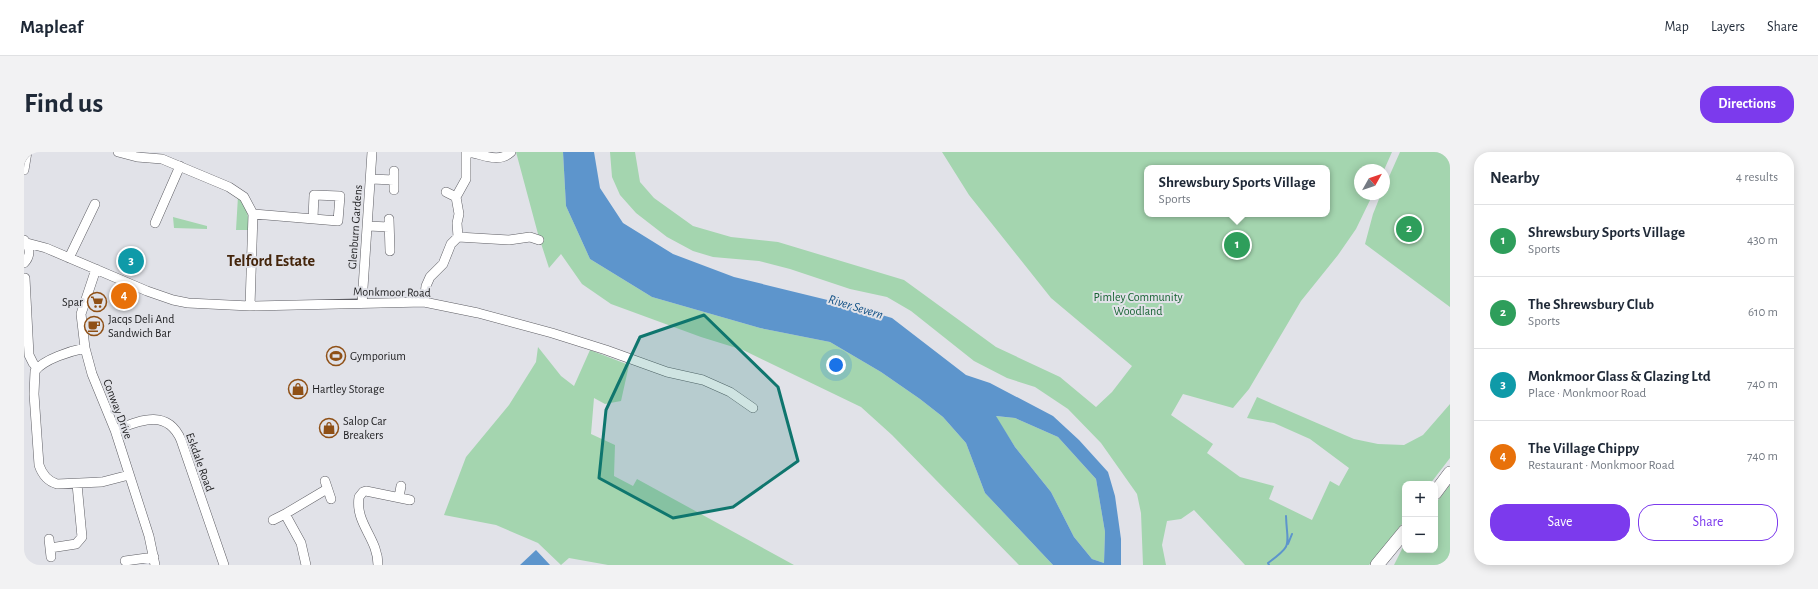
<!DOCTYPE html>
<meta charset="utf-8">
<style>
:root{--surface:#fff;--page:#f2f2f3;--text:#1f2937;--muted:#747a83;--line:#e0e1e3;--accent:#7c3aed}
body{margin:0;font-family:"Alegreya Sans",sans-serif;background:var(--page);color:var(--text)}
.controls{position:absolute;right:12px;bottom:12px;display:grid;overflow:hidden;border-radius:8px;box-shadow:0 2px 10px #0003}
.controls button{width:36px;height:36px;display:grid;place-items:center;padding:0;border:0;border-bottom:1px solid var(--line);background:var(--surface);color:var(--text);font:20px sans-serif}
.compass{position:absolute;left:1330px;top:12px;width:36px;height:36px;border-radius:50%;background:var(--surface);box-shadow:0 2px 10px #0003;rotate:50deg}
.you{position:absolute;left:812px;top:213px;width:14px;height:14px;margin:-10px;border:3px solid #fff;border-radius:50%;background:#1a73e8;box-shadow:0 0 0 6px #1a73e833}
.badge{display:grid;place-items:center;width:26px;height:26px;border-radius:50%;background:var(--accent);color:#fff;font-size:13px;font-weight:700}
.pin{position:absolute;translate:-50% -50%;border:2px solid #fff;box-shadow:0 1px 4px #0006}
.popup{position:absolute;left:1120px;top:13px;width:186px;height:52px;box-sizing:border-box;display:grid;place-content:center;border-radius:8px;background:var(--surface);filter:drop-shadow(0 1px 3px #0005);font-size:13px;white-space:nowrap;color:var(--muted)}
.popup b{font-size:15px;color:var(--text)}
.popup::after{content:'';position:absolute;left:50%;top:100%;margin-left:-8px;border:8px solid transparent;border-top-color:var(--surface)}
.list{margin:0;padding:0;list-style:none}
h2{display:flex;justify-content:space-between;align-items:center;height:52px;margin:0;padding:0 16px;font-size:17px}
h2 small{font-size:13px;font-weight:400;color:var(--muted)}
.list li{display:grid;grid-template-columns:26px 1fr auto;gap:12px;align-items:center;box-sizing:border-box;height:72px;padding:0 16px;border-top:1px solid var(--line)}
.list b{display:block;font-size:15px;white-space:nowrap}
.list p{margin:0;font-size:13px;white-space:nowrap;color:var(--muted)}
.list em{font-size:13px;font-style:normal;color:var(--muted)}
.actions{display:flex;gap:8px;padding:12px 16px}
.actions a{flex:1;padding:9px 0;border:1px solid var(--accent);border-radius:16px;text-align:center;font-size:14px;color:var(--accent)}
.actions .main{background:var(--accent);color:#fff}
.map{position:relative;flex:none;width:1426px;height:413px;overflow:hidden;border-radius:16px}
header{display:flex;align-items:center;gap:24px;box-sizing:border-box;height:56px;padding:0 20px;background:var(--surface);border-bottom:1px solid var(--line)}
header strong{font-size:19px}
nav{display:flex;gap:22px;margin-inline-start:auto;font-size:14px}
.intro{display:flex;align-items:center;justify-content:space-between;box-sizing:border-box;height:96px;padding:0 24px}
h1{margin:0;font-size:28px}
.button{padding:10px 18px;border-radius:16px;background:var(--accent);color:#fff;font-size:14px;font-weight:700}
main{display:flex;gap:24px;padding:0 24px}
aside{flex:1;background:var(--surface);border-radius:16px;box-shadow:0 2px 10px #0003}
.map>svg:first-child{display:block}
.green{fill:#a4d5af;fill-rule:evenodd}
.water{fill:#5d95cc;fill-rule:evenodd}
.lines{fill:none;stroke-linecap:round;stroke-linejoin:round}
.stream{stroke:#5d95cc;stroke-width:2}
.minor-casing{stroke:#5e5e64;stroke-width:10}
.highway-casing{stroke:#5e5e64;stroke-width:14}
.minor{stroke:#fff;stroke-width:9}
.highway{stroke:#fff;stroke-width:13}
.marked{fill:#0f766e;fill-opacity:0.2;stroke:#0f766e;stroke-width:3;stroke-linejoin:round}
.labels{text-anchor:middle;stroke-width:4;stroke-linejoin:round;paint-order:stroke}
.street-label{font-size:12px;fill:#1f1f21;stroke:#e1e2e8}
.park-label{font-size:12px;fill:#186333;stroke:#e1e2e8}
.poi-label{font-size:12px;fill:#1f1f21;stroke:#e1e2e8;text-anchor:start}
.water-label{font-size:13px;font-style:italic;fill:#155387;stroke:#e1e2e8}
.district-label{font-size:16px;font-weight:bold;fill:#44250b;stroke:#e1e2e8}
</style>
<header>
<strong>Mapleaf</strong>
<nav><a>Map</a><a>Layers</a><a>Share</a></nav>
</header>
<div class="intro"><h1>Find us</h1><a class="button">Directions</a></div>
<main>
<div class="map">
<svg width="1426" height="413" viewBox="0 0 1426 413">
<rect width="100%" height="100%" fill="#e1e2e8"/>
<path class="green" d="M 492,0 L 539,0 L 542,54 L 566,107 L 628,145 L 736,176 L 806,190 L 857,220 L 896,247 L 919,265 L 942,291 L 961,341 L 1029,413 L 995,413 L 868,283 L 837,255 L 719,198 L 677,185 L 587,152 L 558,132 L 537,102 L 525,116 L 514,82 Z
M 586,0 L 611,0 L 616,30 L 630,46 L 669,74 L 707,85 L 754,90 L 880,128 L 972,195 L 1036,225 L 1072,255 L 1088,240 L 1108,214 L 1027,146 L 945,43 L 918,0 L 1368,0 L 1360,18 L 1336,18 L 1336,42 L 1349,42 L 1332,77 L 1314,103 L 1277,149 L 1225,237 L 1209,256 L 1159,242 L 1147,263 L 1189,292 L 1183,301 L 1216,325 L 1250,334 L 1245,347 L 1288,368 L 1306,329 L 1315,334 L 1325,316 L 1286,287 L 1250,271 L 1223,266 L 1233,245 L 1330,287 L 1354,292 L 1380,293 L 1399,283 L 1426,252 L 1426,306 L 1406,332 L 1381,332 L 1381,368 L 1345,413 L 1221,413 L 1170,358 L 1157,367 L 1143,369 L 1138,393 L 1142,413 L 1119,413 L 1117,361 L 1113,342 L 1077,291 L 1044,257 L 1011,235 L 983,226 L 950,209 L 887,159 L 863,145 L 826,137 L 766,117 L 735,109 L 689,105 L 669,99 L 643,85 L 612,61 L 596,43 L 588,25 ZM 1123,16 L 1303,16 L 1303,62 L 1123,62 Z
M 1376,0 L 1426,0 L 1426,155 L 1341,92 L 1349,62 L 1357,42 L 1360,42 L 1360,36 Z
M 214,44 C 223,55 225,64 225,78 L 212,78 Z
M 149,65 L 183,74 L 183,77 L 150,76 Z
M 514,195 L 537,224 L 550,234 L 566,198 L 605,213 L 597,249 L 581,252 L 570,246 L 567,282 L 591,293 L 590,324 L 609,334 L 613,327 L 770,413 L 584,413 L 545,406 L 537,413 L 514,391 L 472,373 L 420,363 L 442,305 L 485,253 L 512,210 Z
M 971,264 L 991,266 L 1034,285 L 1072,327 L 1081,380 L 1080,411 L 1068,407 L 1050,385 L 1027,340 L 991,295 Z
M 1426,333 L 1426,413 L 1370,413 L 1381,391 L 1381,398 L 1411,398 L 1411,352 Z"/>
<path class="water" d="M 539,0 L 570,0 L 576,36 L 599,71 L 649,102 L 710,125 L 824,153 L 868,166 L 942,223 L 966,231 L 1029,264 L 1055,288 L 1084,320 L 1091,344 L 1097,387 L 1097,413 L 1029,413 L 961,341 L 942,291 L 919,265 L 896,247 L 857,220 L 806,190 L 736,176 L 628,145 L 566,107 L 542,54 ZM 972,264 L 991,266 L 1034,285 L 1072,327 L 1081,380 L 1080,411 L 1068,407 L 1050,385 L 1027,340 L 991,295 Z
M 512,398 L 526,413 L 496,413 Z"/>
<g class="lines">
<path class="stream" d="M 1264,392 L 1268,382
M 1245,413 L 1244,411 C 1270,392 1263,394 1262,364"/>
<g class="minor-casing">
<path id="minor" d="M 94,0 L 113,5 L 138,7 L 205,35 L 220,45 L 229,62 L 226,154
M 444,0 C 459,2 474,12 487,0
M 0,18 L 3,0
M 347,27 L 370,28
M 370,38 L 370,19
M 422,40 L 432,45
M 229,62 L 314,69 L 316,44 L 290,43 L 289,66
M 365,67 L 366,99
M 131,71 L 156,14
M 344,74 L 365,75
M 434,85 L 485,88 L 506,85 L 515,88
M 0,88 C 6,95 7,104 0,111
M 3,91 L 22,96 L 123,139 L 149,148 L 164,151 L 226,154 L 400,150 L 454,161 L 528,181 L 582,198 L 643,220 L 679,228 L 706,240 L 729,256
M 45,106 L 71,52
M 72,117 L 57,162 L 61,196 L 68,222 L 91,278 L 125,384 L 131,413
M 1,126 L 5,203 L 9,211 L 13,216
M 400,150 L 402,134 L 406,125 L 419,112 L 427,92 L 434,85 L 433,71 L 435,62 L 432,45 L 442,27 L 442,0
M 338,151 L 348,0
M 61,196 C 47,199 20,207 11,219 L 10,242 L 15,313 C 18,322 23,329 33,332 L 78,330 L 105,323
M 91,278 C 115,269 143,256 157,288 L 200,413
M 301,329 L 307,347
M 375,345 L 377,334
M 249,368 L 261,362
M 25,387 L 27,405
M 26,396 L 52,392 L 58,385 L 53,332
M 101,409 L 130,405
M 282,413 L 277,391 L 261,362 L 303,337
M 354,413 C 354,386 331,372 335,345 L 339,340 L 342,339 L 386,348"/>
</g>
<g class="highway-casing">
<path id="highway" d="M 1411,341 L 1426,321
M 1353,413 L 1381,379"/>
</g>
<use href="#minor" class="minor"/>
<use href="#highway" class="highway"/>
</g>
<path class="marked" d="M 680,163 L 754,235 L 774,309 L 709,355 L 649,366 L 575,326 L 582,258 L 616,185 Z"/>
<defs>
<g id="supermarket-ring" transform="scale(1)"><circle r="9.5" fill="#e1e2e8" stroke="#8f5016" stroke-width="1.5"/><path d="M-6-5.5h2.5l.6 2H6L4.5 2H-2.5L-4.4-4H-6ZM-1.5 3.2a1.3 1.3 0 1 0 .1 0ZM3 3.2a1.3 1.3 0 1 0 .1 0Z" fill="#8f5016"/></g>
<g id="cafe-ring" transform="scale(1)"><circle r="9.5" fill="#e1e2e8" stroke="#8f5016" stroke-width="1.5"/><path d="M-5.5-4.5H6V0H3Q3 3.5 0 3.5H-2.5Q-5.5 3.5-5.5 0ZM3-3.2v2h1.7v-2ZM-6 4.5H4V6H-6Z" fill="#8f5016"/></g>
<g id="stadium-ring" transform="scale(1)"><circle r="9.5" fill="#e1e2e8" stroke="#8f5016" stroke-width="1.5"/><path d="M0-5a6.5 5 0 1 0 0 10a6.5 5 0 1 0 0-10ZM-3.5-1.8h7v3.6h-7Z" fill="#8f5016"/></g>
<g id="shop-ring" transform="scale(1)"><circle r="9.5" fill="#e1e2e8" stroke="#8f5016" stroke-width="1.5"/><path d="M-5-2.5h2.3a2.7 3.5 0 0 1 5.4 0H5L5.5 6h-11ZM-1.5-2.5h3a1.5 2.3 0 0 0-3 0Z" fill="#8f5016"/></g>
</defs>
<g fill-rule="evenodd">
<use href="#supermarket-ring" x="73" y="150"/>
<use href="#cafe-ring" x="70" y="174"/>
<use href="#stadium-ring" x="312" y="204"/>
<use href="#shop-ring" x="274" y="237"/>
<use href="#shop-ring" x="305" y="276"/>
</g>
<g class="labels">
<g class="street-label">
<text transform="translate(331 75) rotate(-86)" y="4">Glenburn Gardens</text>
<text transform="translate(368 140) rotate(1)" y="4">Monkmoor Road</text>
<text transform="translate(94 257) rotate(69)" y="4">Conway Drive</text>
<text transform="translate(176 310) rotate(70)" y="4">Eskdale Road</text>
</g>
<g class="park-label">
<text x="1114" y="149">Pimley Community<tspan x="1114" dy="14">Woodland</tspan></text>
</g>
<g class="poi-label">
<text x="59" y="154" text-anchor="end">Spar</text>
<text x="84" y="171">Jacqs Deli And<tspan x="84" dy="14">Sandwich Bar</tspan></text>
<text x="326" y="208">Gymporium</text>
<text x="288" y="241">Hartley Storage</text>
<text x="319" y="273">Salop Car<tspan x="319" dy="14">Breakers</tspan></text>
</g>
<g class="water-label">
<text transform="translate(832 154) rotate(17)" y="5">River Severn</text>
</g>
<g class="district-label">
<text x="247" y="114">Telford Estate</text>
</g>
</g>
</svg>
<div class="controls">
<button>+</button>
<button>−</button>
</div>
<svg class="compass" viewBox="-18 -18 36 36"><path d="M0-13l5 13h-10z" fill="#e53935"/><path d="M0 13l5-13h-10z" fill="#747a83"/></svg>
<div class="you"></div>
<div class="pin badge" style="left:1213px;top:93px;background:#2e9e5b">1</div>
<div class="popup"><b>Shrewsbury Sports Village</b>Sports</div>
<div class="pin badge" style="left:1385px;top:77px;background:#2e9e5b">2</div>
<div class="pin badge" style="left:107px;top:109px;background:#0f9aa8">3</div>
<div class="pin badge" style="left:100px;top:144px;background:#e8710a">4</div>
</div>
<aside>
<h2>Nearby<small>4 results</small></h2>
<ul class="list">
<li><span class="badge" style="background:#2e9e5b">1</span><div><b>Shrewsbury Sports Village</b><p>Sports</p></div><em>430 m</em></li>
<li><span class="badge" style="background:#2e9e5b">2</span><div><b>The Shrewsbury Club</b><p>Sports</p></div><em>610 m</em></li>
<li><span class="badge" style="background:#0f9aa8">3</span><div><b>Monkmoor Glass &amp; Glazing Ltd</b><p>Place · Monkmoor Road</p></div><em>740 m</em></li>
<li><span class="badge" style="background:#e8710a">4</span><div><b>The Village Chippy</b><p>Restaurant · Monkmoor Road</p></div><em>740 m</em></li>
</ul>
<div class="actions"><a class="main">Save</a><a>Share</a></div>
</aside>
</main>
